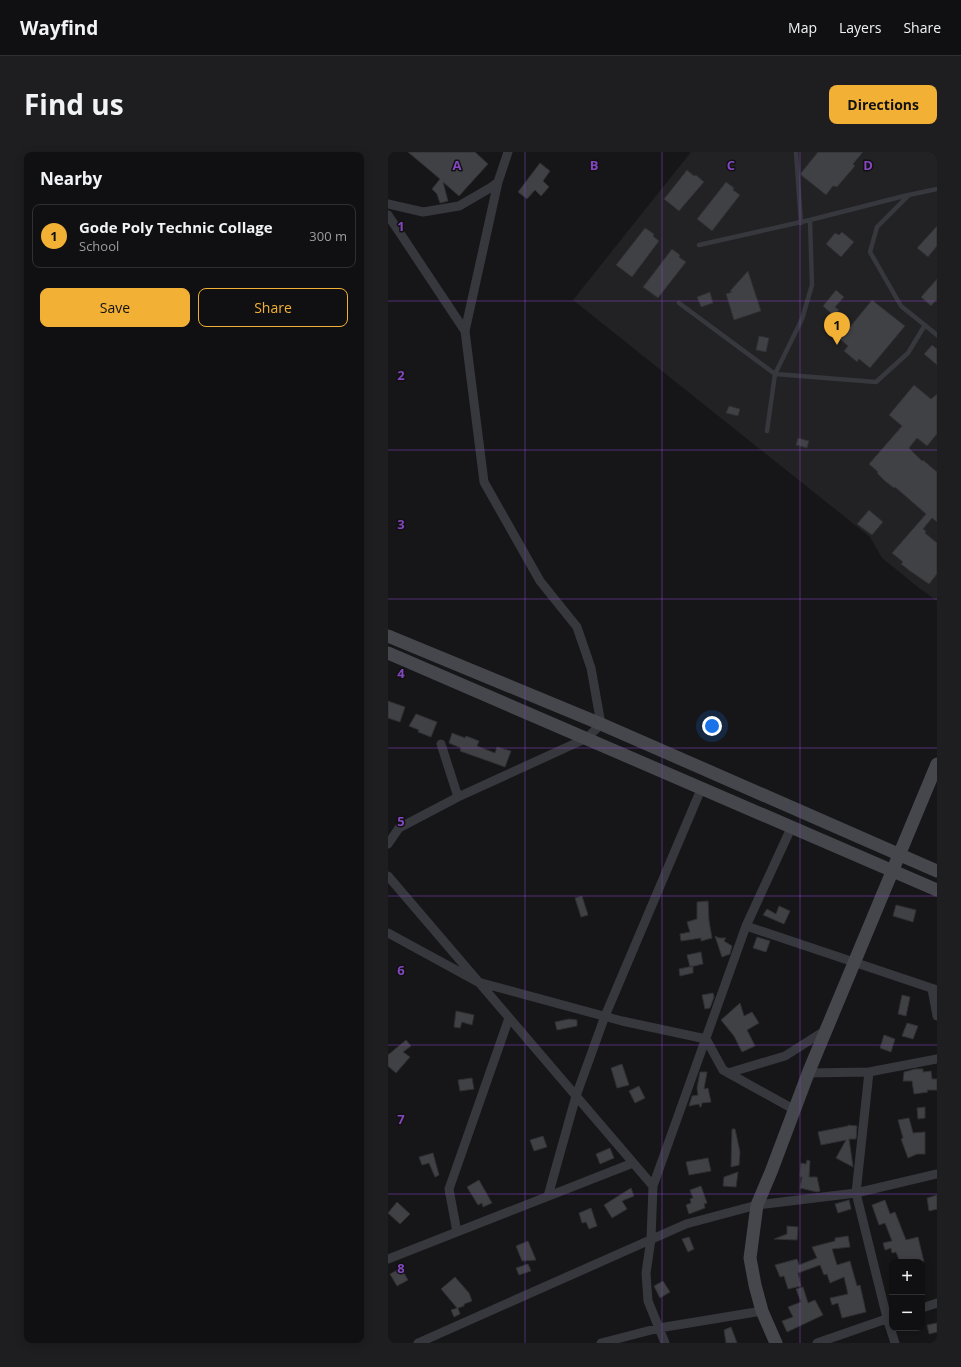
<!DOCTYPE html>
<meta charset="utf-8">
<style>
:root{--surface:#101012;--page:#1e1e20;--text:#f1f3f6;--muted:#9c9d9f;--line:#303032;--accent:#f2b134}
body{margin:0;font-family:"Open Sans",sans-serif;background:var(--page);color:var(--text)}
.controls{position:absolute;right:12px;bottom:12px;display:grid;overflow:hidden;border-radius:8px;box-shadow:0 2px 10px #0003}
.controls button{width:36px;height:36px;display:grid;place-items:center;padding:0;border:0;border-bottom:1px solid var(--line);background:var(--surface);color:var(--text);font:20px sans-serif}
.you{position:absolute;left:324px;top:574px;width:14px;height:14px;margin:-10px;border:3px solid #fff;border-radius:50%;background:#1a73e8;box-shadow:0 0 0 6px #1a73e833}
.badge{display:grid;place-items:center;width:26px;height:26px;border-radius:50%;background:var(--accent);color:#111;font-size:13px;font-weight:700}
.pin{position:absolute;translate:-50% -33px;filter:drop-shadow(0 1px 2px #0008)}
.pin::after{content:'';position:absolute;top:21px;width:14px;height:12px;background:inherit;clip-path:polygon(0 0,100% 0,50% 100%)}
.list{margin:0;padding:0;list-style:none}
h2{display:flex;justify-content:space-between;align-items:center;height:52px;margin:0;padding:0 16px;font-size:17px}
h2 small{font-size:13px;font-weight:400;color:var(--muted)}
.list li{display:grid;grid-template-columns:26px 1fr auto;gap:12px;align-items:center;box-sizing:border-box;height:64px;margin:0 8px 8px;padding:0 8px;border:1px solid var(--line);border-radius:8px}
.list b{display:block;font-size:15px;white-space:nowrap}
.list p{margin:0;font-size:13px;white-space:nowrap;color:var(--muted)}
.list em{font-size:13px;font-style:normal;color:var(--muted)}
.actions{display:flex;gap:8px;padding:12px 16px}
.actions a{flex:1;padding:9px 0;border:1px solid var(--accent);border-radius:8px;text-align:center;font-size:14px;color:var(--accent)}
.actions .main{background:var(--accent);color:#111}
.map{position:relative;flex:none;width:549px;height:1191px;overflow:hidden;border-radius:8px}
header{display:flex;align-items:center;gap:24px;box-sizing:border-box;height:56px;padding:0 20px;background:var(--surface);border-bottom:1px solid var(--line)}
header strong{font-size:19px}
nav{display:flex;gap:22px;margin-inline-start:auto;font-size:14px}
.intro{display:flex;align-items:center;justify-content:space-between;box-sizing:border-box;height:96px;padding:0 24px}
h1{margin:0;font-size:28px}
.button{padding:10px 18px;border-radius:8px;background:var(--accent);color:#111;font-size:14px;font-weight:700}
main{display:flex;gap:24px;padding:0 24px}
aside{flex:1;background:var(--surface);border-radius:8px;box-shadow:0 2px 10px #0003}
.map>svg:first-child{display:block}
.built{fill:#222225}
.building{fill:#404145;stroke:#303034}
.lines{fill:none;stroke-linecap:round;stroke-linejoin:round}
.lane{stroke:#37383d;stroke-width:4.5}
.street{stroke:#37383d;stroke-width:9}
.secondary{stroke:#45474d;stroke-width:13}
.grid{fill:none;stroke:#8446be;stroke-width:1;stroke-opacity:0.55}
.grid-label{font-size:13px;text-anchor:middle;font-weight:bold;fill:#8446be;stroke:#111113;stroke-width:3;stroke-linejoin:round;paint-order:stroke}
</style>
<header>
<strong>Wayfind</strong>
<nav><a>Map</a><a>Layers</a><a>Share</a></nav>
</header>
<div class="intro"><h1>Find us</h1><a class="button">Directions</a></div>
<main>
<aside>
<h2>Nearby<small></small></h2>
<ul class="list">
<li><span class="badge">1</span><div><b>Gode Poly Technic Collage</b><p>School</p></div><em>300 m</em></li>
</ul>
<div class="actions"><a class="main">Save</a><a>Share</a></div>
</aside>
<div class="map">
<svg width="549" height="1191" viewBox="0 0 549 1191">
<rect width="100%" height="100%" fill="#161618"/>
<path class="built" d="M 303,0 L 549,0 L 549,449 L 531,436 L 494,406 L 482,385 L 185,148 Z"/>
<path class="building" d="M 20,0 L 87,0 L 100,12 L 71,44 L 55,30 L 60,49 L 52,51 L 49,42 L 44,37 L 52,27 Z
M 430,0 L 475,0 L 465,12 L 467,14 L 449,35 L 445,34 L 438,43 L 413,23 L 413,21 Z
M 152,11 L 162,19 L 155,29 L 161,35 L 153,44 L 147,38 L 139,47 L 130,40 Z
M 299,18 L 306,24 L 308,23 L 316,30 L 291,59 L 276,47 Z
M 338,30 L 346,36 L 345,38 L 352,43 L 324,79 L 309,67 Z
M 549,74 L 549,94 L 540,105 L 529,96 Z
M 257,76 L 266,82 L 265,84 L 271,89 L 244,125 L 228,113 Z
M 454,80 L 466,90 L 453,105 L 438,92 L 447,81 L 451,83 Z
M 284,97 L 292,103 L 291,105 L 298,110 L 270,146 L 255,135 Z
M 360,119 L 373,159 L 346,168 L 338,142 L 344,140 L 342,139 Z
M 549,127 L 549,147 L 543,154 L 533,145 Z
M 448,138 L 456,145 L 447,155 L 451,158 L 446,164 L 435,154 Z
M 322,140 L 325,151 L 313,155 L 309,145 Z
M 484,148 L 517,174 L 482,216 L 471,207 L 469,210 L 456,199 L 460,194 L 452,187 Z
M 371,184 L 381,186 L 378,200 L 368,198 Z
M 544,193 L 549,197 L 549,213 L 536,202 Z
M 526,233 L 543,247 L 549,242 L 549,282 L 539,294 L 529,286 L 521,296 L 534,309 L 535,308 L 549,320 L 549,370 L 544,366 L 535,377 L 538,379 L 537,381 L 549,391 L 549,422 L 541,432 L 522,419 L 513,412 L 515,410 L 504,401 L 538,362 L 507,335 L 506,336 L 497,329 L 489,321 L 490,320 L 481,312 L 514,274 L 501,263 Z
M 341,254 L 352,257 L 350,264 L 338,261 Z
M 410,286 L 421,289 L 419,296 L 408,293 Z
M 481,358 L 495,370 L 484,383 L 469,372 Z
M 0,549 L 17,555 L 12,570 L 0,566 Z
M 28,562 L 49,570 L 43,585 L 30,580 L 31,578 L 21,574 Z
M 64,581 L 77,586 L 78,584 L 91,589 L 89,594 L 107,601 L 109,595 L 123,599 L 117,615 L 72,599 L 73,596 L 61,591 Z
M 194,744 L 200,763 L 193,765 L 187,746 Z
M 320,749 L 321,769 L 324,786 L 313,789 L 313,786 L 293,789 L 292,782 L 302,780 L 299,770 L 309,767 L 309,750 Z
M 508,753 L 528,758 L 525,770 L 505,764 Z
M 391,754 L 402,759 L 396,772 L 375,763 L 379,757 L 388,762 Z
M 327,784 L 331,786 L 338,786 L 336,789 L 344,794 L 342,802 L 334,805 Z
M 369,785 L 382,789 L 378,800 L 365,796 Z
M 313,800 L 315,812 L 302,815 L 299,803 Z
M 305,814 L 305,821 L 292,824 L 291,817 Z
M 325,841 L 326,845 L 322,856 L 317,857 L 314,843 Z
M 514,843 L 522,845 L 518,864 L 510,862 Z
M 352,851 L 356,864 L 364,860 L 371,871 L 359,878 L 367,894 L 354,900 L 346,884 L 333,868 Z
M 68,859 L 86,863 L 84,873 L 74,870 L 72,876 L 66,875 Z
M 181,867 L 189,868 L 189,874 L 169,878 L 167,870 Z
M 519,871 L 530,874 L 525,887 L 514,884 Z
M 496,883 L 507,887 L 503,900 L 492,896 Z
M 18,888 L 23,894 L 15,900 L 22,905 L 8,921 L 0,914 L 0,903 Z
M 234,912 L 241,933 L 229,936 L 223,916 Z
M 527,917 L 535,917 L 535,920 L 543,919 L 544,927 L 549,927 L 549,938 L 539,938 L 540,940 L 526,942 L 524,929 L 515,929 L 516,920 Z
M 312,920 L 319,920 L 316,937 L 320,936 L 323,950 L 314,951 L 313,955 L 312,955 L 311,952 L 301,954 L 304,944 L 310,943 L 309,936 Z
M 84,926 L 86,937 L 72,939 L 70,928 Z
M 251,934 L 257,946 L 247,951 L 241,939 Z
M 537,955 L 537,966 L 530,967 L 529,956 Z
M 521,966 L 525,981 L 537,980 L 537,1002 L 529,1002 L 520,1006 L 513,987 L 515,986 L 510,968 Z
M 460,973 L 469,974 L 468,987 L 461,987 L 465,1015 L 448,1006 L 458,988 L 433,993 L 430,980 L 460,974 Z
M 344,977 L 347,977 L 352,1000 L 351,1013 L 343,1015 Z
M 155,984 L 159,995 L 146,999 L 142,988 Z
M 222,996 L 226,1006 L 212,1012 L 208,1002 Z
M 45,1001 L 51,1023 L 47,1025 L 41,1011 L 34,1013 L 31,1005 Z
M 320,1006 L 323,1019 L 301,1023 L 298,1010 Z
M 419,1008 L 422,1009 L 421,1025 L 429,1025 L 432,1039 L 429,1040 L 412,1036 L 414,1025 L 412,1025 L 413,1011 L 418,1012 Z
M 350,1020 L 348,1035 L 335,1034 L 336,1025 Z
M 91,1028 L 104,1051 L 95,1055 L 94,1051 L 90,1053 L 79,1035 Z
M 313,1034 L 319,1051 L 316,1052 L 317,1056 L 301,1062 L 298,1053 L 303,1051 L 302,1047 L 305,1046 L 302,1038 Z
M 243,1036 L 246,1044 L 234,1049 L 239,1057 L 224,1066 L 216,1053 Z
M 549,1043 L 549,1057 L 541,1059 L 539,1046 Z
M 461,1048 L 463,1057 L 450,1061 L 447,1052 Z
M 497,1048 L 502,1062 L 507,1060 L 518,1088 L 530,1085 L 536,1110 L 512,1110 L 508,1100 L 504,1101 L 503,1096 L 497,1098 L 495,1091 L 504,1089 L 497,1071 L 491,1073 L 484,1053 Z
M 9,1050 L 22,1062 L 12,1072 L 0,1061 Z
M 203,1056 L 209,1074 L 201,1077 L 198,1070 L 194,1071 L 191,1061 Z
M 399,1074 L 410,1075 L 409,1088 L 386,1087 L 399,1082 Z
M 460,1084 L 462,1095 L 444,1097 L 449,1113 L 462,1109 L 469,1134 L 472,1133 L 478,1160 L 454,1166 L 450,1151 L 444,1153 L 442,1146 L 460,1142 L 456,1125 L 442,1131 L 439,1122 L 436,1123 L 432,1113 L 410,1121 L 413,1134 L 400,1137 L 396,1124 L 392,1125 L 387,1113 L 409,1107 L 411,1113 L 429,1106 L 424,1095 L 447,1089 L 447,1086 Z
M 301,1085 L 306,1097 L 300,1100 L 294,1087 Z
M 140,1089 L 148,1108 L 134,1109 L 128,1094 Z
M 140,1112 L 143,1119 L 131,1123 L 128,1116 Z
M 13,1116 L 20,1128 L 9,1134 L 2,1122 Z
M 67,1125 L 81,1141 L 84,1149 L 76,1152 L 76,1154 L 70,1156 L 72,1162 L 66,1165 L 63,1158 L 69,1156 L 53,1137 Z
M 275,1129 L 282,1140 L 272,1146 L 266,1134 Z
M 415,1135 L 420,1151 L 427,1148 L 435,1163 L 399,1180 L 394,1169 L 405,1165 L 400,1155 L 413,1150 L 408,1137 Z
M 549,1171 L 549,1180 L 541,1182 L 539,1173 Z
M 343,1175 L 349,1191 L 338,1191 L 336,1178 Z"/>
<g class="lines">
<path class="lane" d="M 408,0 L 413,71
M 521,43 L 489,75 L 482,100 L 513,154 L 549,183
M 311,93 L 422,68
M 291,151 L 387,222 L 488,230 L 520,201 L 537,173
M 379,279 L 387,222 L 414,167 L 424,133 L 422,68 L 516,44 L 549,37"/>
<path class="street" d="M 0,52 L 35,60 L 71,54 L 102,36 L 110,30 L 120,0
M 0,63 L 77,179
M 53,592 L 70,645
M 0,692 L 11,676 L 70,645 L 199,586 L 213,572 L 203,516 L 189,475 L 152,429 L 96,330 L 77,179 L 110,30
M 0,724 L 265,1034 L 263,1087 L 258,1121 L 260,1149 L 277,1191
M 358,774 L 404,674
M 0,781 L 90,830 L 234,869 L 318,887 L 335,918 L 407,958
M 544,837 L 549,864
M 481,920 L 468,1041 L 499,1166 L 507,1191
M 340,921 L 397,904 L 438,878
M 420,921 L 481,920 L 549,907
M 265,1034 L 358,774 L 549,838
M 160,1044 L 188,944 L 217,864 L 314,635
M 69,1080 L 61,1037 L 121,866
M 0,1107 L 245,1011
M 534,1156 L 549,1151
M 30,1191 L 298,1072 L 369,1053 L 468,1041 L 549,1022
M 213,1191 L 271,1176 L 374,1159
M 429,1191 L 504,1165"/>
<path class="secondary" d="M 0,484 L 213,572 L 549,719
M 0,501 L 549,738
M 388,1191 L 374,1159 L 367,1133 L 362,1106 L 369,1053 L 383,1020 L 421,919 L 549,612"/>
</g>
<path class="grid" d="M 137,0 L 137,1191M 274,0 L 274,1191M 412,0 L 412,1191M 0,149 L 549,149M 0,298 L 549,298M 0,447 L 549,447M 0,596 L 549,596M 0,744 L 549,744M 0,893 L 549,893M 0,1042 L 549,1042"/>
<g class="grid-label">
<text x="69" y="18">A</text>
<text x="206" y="18">B</text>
<text x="343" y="18">C</text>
<text x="480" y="18">D</text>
<text x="13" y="79">1</text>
<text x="13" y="228">2</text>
<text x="13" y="377">3</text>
<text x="13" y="526">4</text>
<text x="13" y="674">5</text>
<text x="13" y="823">6</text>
<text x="13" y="972">7</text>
<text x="13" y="1121">8</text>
</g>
</svg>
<div class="controls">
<button>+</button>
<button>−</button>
</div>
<div class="you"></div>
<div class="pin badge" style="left:449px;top:193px">1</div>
</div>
</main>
